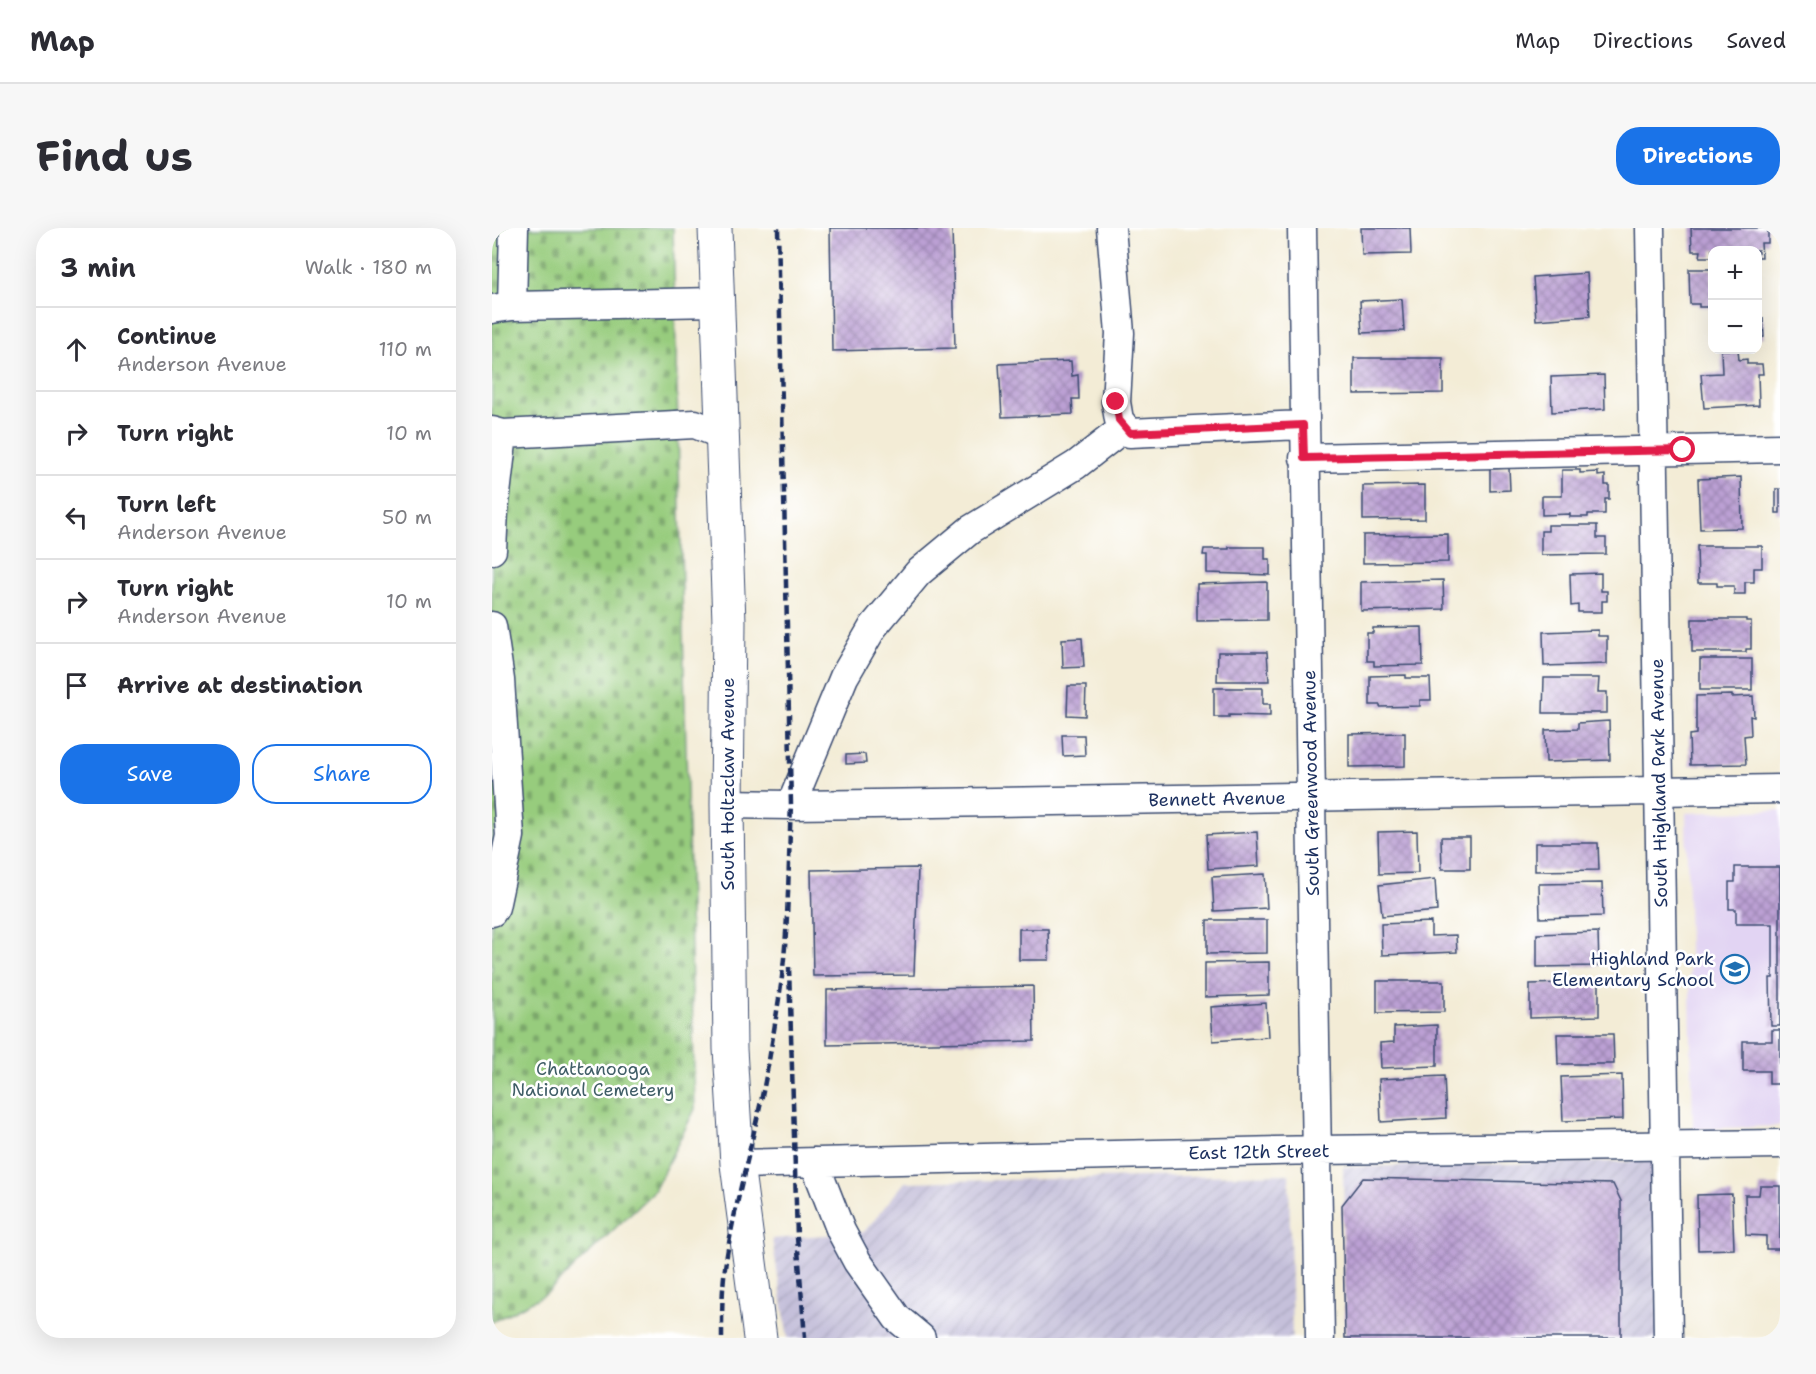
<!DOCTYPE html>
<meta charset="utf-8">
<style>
:root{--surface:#fff;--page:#f7f7f7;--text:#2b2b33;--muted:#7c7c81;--line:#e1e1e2;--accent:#1a73e8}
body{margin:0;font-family:"Shantell Sans",sans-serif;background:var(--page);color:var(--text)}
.controls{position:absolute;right:18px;top:18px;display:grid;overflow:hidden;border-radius:12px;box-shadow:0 6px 24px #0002}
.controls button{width:54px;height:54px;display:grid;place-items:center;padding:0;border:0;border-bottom:2px solid var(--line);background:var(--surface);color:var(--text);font:30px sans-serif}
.stop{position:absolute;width:18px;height:18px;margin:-14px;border:4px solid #e11d48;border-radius:50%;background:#fff}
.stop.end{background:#e11d48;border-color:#fff;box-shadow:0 2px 6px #0008}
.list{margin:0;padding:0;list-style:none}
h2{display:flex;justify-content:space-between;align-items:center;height:78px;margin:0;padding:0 24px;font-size:26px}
h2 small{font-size:20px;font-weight:400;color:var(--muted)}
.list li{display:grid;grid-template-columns:39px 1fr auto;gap:18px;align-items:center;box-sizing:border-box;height:84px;padding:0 24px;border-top:2px solid var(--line)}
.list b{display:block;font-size:22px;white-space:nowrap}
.list p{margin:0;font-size:20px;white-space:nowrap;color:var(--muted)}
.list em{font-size:20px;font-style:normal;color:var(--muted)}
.actions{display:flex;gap:12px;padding:18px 24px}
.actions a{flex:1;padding:14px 0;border:2px solid var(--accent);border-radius:24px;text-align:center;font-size:21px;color:var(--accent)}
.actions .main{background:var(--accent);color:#fff}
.icon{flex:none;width:33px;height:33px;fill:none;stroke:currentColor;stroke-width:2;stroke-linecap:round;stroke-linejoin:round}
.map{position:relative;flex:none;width:1288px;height:1110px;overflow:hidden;border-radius:24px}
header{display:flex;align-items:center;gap:36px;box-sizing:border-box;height:84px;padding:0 30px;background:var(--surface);border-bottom:2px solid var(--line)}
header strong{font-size:28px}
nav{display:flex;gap:33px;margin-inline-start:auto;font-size:21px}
.intro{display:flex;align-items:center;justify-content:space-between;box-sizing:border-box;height:144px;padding:0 36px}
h1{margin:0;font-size:42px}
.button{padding:15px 27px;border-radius:24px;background:var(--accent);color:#fff;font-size:21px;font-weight:700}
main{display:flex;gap:36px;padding:0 36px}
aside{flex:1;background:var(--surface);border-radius:24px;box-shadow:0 6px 24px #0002}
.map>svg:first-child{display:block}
.built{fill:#e2d4f3}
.industrial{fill:url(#industrial-furrows)}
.cemetery{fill:url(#cemetery-stones);stroke:#597e6e;stroke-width:1.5}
.building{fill:url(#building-cross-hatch)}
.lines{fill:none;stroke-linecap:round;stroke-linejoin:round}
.minor-casing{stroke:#3b4b70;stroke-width:31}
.major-casing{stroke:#3b4b70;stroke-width:35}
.minor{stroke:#fff;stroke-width:28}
.major{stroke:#fff;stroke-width:33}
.rail{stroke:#1b2f5e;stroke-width:4.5;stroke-dasharray:9 4.5;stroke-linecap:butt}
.route{stroke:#e11d48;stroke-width:8}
.labels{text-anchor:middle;stroke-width:5;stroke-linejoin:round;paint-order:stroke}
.street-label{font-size:18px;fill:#1b2f5e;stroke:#fff}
.poi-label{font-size:18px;fill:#1b2f5e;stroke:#fff;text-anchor:end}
.park-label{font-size:18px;fill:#405e67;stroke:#fff}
</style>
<header>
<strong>Map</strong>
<nav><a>Map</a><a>Directions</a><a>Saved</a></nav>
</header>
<div class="intro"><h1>Find us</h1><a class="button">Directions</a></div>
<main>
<aside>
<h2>3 min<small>Walk · 180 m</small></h2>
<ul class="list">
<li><svg class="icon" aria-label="ahead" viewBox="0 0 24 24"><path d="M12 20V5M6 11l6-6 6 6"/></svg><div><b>Continue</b><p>Anderson Avenue</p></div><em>110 m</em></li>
<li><svg class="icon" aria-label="right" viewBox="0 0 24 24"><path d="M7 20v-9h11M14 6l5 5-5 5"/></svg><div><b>Turn right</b></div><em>10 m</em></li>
<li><svg class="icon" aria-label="left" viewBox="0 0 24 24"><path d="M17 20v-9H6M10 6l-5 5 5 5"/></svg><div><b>Turn left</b><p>Anderson Avenue</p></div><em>50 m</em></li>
<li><svg class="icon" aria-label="right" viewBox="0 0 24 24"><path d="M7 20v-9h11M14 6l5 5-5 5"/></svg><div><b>Turn right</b><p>Anderson Avenue</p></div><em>10 m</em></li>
<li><svg class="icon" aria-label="arrive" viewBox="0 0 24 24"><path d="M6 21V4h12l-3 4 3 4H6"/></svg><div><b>Arrive at destination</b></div></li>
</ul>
<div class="actions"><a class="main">Save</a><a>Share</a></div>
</aside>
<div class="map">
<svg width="1288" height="1110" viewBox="0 0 1288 1110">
<defs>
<pattern id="industrial-furrows" width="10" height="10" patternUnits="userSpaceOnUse" patternTransform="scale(1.5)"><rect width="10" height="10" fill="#c5c0da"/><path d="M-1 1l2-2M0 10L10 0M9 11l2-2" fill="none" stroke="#a9a5be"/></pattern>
<pattern id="cemetery-stones" width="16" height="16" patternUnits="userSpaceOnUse" patternTransform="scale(1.5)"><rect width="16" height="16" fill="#97cc7d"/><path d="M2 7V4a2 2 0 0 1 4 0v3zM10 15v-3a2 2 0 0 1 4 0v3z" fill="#7aa66a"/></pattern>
<pattern id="building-cross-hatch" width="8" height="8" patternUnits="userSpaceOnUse" patternTransform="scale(1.5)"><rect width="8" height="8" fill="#bca0d4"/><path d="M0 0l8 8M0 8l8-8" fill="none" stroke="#9883af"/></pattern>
</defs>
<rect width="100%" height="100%" fill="#fff"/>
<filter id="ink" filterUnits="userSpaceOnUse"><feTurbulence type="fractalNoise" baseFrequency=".0167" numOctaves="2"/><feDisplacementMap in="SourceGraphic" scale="12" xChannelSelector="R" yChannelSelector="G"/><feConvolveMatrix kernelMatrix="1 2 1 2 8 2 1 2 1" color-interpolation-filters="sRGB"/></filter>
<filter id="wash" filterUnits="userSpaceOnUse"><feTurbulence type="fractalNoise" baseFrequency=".008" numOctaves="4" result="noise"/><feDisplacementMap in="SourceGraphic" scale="24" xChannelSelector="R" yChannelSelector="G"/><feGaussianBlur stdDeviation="1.35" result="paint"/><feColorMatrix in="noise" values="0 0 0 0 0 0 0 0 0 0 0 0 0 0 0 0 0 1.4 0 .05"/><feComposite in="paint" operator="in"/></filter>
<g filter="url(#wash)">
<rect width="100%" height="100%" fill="#f3ecd6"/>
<path class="built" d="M 1288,582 L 1288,898 L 1201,901 L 1194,585 Z"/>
<path class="industrial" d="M 1163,933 L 1166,1110 L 854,1110 L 851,939 Z
M 797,946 L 800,1110 L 296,1110 L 280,1011 L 372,1004 L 413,954 Z"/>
<path class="cemetery" d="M 0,0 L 181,0 L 203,881 L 162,963 L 54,1066 L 0,1094 Z"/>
<g id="blocks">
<path class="building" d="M 338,0 L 460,0 L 463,120 L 340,123 Z
M 869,0 L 918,0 L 919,26 L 870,27 Z
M 1199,0 L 1276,0 L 1276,15 L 1269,15 L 1270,29 L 1266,29 L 1266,22 L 1220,22 L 1220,29 L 1208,29 L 1209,23 L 1200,23 Z
M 1197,41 L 1220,41 L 1220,79 L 1207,79 L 1207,76 L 1198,76 Z
M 1095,45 L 1098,88 L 1044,92 L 1041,49 Z
M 910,71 L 912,103 L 870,105 L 868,73 Z
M 1271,90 L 1272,109 L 1266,110 L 1266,91 Z
M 1229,122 L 1246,122 L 1247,132 L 1255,131 L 1255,136 L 1270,136 L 1271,146 L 1266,146 L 1267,177 L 1212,180 L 1209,146 L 1230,145 Z
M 862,130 L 951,130 L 951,165 L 862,166 Z
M 579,133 L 580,148 L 586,147 L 587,171 L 580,171 L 581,186 L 510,189 L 507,136 Z
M 1112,147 L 1113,181 L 1060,184 L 1059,149 Z
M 1017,240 L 1018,262 L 998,263 L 998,241 Z
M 1070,242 L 1088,242 L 1088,245 L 1106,244 L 1106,248 L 1113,247 L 1113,257 L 1117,257 L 1117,271 L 1113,271 L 1113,286 L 1096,286 L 1096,289 L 1078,289 L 1078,286 L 1050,287 L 1050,268 L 1070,268 Z
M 1249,249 L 1250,300 L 1208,301 L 1206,251 Z
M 933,257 L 933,291 L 871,292 L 871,258 Z
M 1284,261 L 1288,261 L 1288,285 L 1284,285 Z
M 1056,297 L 1105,297 L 1105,310 L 1114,310 L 1114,326 L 1049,327 L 1049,303 L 1056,303 Z
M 956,306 L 956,334 L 871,335 L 871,307 Z
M 1205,318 L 1270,318 L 1270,340 L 1262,340 L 1262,354 L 1253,354 L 1253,366 L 1242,366 L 1242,358 L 1225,358 L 1225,355 L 1206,355 Z
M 737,319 L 773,319 L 773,331 L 778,331 L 778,347 L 715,345 L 715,327 L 711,327 L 712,321 L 737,321 Z
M 1109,345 L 1109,363 L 1115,363 L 1115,373 L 1110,373 L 1110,384 L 1086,384 L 1086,377 L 1079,378 L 1078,346 Z
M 951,352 L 952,381 L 869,383 L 869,354 Z
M 775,354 L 775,392 L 705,393 L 705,356 Z
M 1200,391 L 1254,391 L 1254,393 L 1259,393 L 1259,421 L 1254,421 L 1254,424 L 1200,424 Z
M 930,399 L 931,437 L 882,438 L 882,433 L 875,433 L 875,405 L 881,405 L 881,400 Z
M 1106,402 L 1106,408 L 1115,408 L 1115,436 L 1052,438 L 1051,404 Z
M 590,410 L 592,439 L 571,440 L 570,411 Z
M 726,424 L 775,424 L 777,453 L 725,453 Z
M 1208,431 L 1260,431 L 1260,462 L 1208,462 Z
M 914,447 L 914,450 L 938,450 L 939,472 L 928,472 L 928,478 L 888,479 L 888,477 L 878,477 L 878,448 Z
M 1052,450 L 1107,450 L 1106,464 L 1115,464 L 1115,485 L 1051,485 Z
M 576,458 L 594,458 L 593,488 L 575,487 Z
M 722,460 L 771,460 L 771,476 L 778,476 L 778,488 L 737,487 L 737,489 L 722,489 Z
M 1240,467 L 1240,469 L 1261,468 L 1262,489 L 1258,488 L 1259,507 L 1252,508 L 1254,536 L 1198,537 L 1197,507 L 1204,506 L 1204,468 Z
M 1117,493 L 1118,532 L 1054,534 L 1053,502 L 1086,501 L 1086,495 Z
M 913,505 L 913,538 L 857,539 L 857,506 Z
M 570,507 L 592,507 L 593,527 L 571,528 Z
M 373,526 L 374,535 L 354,536 L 354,527 Z
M 925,603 L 926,645 L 887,646 L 886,604 Z
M 765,604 L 767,638 L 716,641 L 714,607 Z
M 949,609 L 978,609 L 978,641 L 950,641 Z
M 1043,615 L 1106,615 L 1107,642 L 1043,643 Z
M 1243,639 L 1288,639 L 1288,798 L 1279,798 L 1278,750 L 1281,750 L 1281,696 L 1244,696 L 1244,681 L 1237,681 L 1237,654 L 1243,654 Z
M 426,640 L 422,747 L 321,748 L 319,642 Z
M 773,646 L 775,680 L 722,683 L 720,649 Z
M 943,651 L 945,683 L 890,688 L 887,657 Z
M 1110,655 L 1111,688 L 1048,690 L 1047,656 Z
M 715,692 L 775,692 L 775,725 L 715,726 Z
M 939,694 L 939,708 L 964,707 L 965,724 L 890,727 L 889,696 Z
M 527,701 L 556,701 L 557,732 L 527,732 Z
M 1106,704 L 1107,738 L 1045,739 L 1045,706 Z
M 777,734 L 777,767 L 713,769 L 713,735 Z
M 885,753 L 952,753 L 952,784 L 885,785 Z
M 1107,754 L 1107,788 L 1038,790 L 1038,756 Z
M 541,758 L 542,813 L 335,817 L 335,762 Z
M 774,775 L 776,809 L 721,813 L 719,779 Z
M 945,797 L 945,838 L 889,840 L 888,815 L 902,814 L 902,799 Z
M 1280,802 L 1288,802 L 1288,856 L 1277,856 L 1277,843 L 1251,843 L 1251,813 L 1280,813 Z
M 1065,806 L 1121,806 L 1122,836 L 1066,836 Z
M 1130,847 L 1131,891 L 1071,893 L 1069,849 Z
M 952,848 L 954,890 L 889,894 L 887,851 Z
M 871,950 L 1121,956 L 1129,973 L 1129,1110 L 853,1110 L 850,977 Z
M 1268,958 L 1288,958 L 1288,1021 L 1274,1021 L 1274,1008 L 1254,1007 L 1253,967 L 1267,967 Z
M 1240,966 L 1242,1021 L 1206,1022 L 1205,967 Z"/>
</g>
</g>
<g filter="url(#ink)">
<use href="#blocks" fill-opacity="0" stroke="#3b4b70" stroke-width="1.5"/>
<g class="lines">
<g class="minor-casing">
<path id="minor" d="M 619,0 L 628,105 L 624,174 L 627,192 L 638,205 L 811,197
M 810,0 C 813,370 824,740 828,1110
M 1158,0 L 1176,1110
M 20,78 L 22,0
M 0,81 L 20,78 L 225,74
M 0,203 L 11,206 L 203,196 L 230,207
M 812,230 L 1288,220
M 0,322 L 2,283 L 11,206
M 0,398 L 8,452 L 18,608 L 3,679 L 0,684
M 235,576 L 299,577 L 381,576 L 1288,561
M 299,577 L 352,449 L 381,399 L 426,345 L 478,302 L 584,237 L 633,199
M 322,934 L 349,1003 L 365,1033 L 405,1090 L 429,1110
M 245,936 L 826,922 L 1288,916"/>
</g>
<g class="major-casing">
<path id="major" d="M 223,0 L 237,394 L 235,576 L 238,821 L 245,936 L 268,1110"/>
</g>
<use href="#minor" class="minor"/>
<use href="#major" class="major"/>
<path class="rail" d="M 297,739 L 305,1009 L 313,1110
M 230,1110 C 230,1084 230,1058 234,1033 C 241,987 253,943 263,899 C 274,855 281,809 288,764 C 297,702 296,640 299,577 L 286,0"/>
</g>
</g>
<g class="lines" filter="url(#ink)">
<path class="route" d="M 624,174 L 627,192 L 638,205 L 811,197 L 812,230 L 1191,222"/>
</g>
<defs>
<g id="school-ring" transform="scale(1.5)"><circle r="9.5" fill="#fff" stroke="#1f6fb2" stroke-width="1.5"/><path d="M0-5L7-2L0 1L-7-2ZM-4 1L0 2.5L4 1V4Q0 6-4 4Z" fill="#1f6fb2"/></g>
</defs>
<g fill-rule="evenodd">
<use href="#school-ring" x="1243" y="741"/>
</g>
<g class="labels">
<g class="street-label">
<text transform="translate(819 555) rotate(-91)" y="6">South Greenwood Avenue</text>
<text transform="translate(1167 555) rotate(-91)" y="6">South Highland Park Avenue</text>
<text transform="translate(236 556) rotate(-90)" y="6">South Holtzclaw Avenue</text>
<text transform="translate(725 571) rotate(-1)" y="6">Bennett Avenue</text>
<text transform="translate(767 924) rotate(-1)" y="6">East 12th Street</text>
</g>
<g class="poi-label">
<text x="1222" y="737">Highland Park<tspan x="1222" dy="21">Elementary School</tspan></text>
</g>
<g class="park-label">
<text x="101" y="847">Chattanooga<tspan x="101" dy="21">National Cemetery</tspan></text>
</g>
</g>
</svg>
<div class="controls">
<button>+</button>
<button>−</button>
</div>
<div class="stop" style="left:1191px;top:222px"></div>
<div class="stop end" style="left:624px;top:174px"></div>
</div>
</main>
